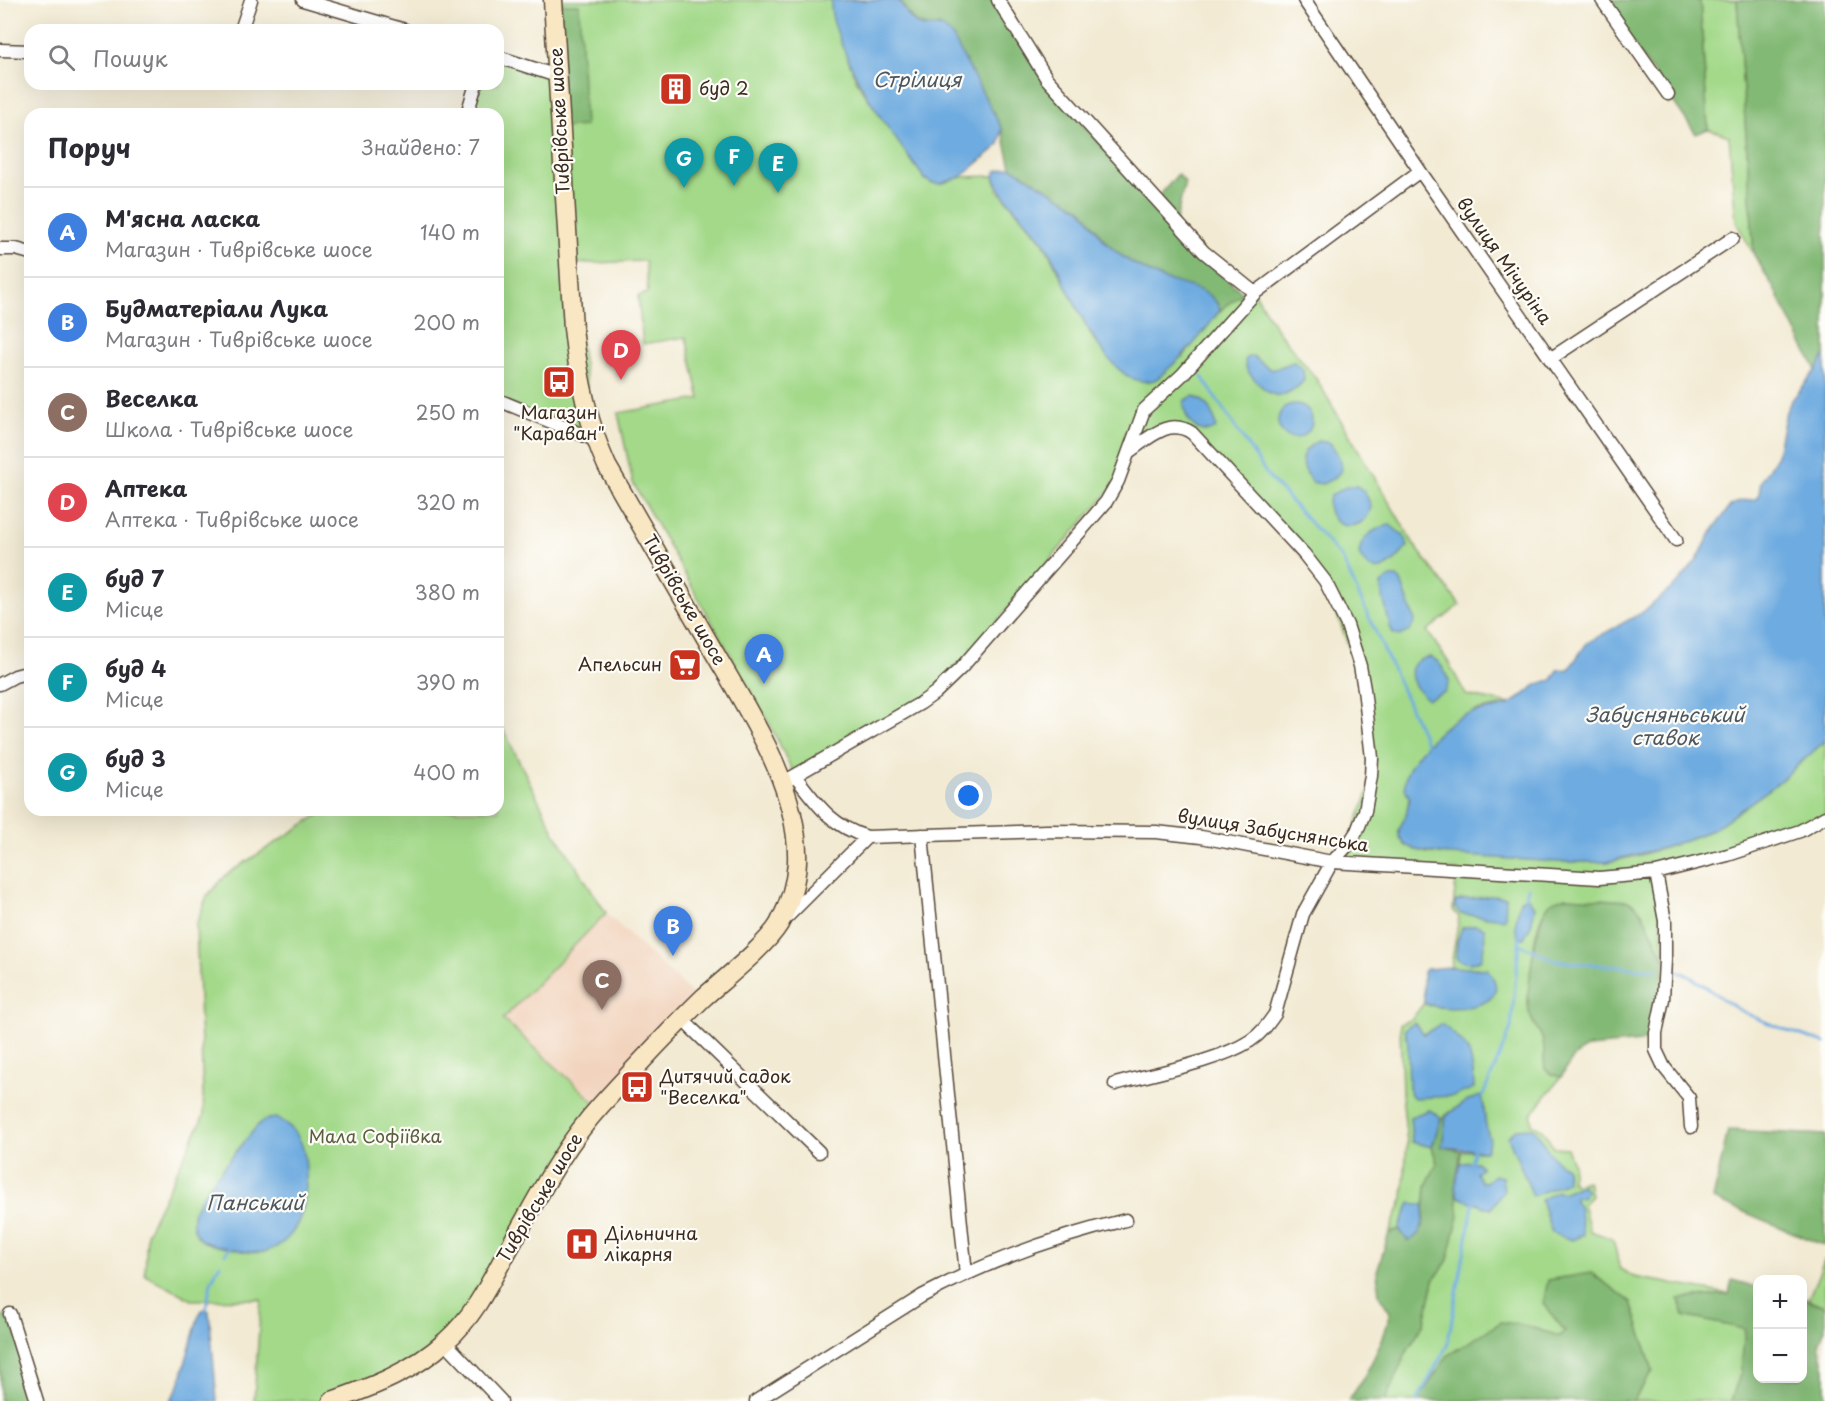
<!DOCTYPE html>
<html lang="uk">
<meta charset="utf-8">
<style>
:root{--surface:#fff;--page:#f2f2f3;--text:#2b2b33;--muted:#7c7c81;--line:#e1e1e2;--accent:#b45309}
body{margin:0;font-family:"Playpen Sans",sans-serif;background:var(--page);color:var(--text)}
.controls{position:absolute;right:18px;bottom:18px;display:grid;overflow:hidden;border-radius:12px;box-shadow:0 6px 24px #0002}
.controls button{width:54px;height:54px;display:grid;place-items:center;padding:0;border:0;border-bottom:2px solid var(--line);background:var(--surface);color:var(--text);font:30px sans-serif}
.you{position:absolute;left:969px;top:796px;width:21px;height:21px;margin:-15px;border:4px solid #fff;border-radius:50%;background:#1a73e8;box-shadow:0 0 0 9px #1a73e833}
.badge{display:grid;place-items:center;width:39px;height:39px;border-radius:50%;background:var(--accent);color:#fff;font-size:20px;font-weight:700}
.pin{position:absolute;translate:-50% -50px;filter:drop-shadow(0 2px 3px #0008)}
.pin::after{content:'';position:absolute;top:32px;width:21px;height:18px;background:inherit;clip-path:polygon(0 0,100% 0,50% 100%)}
.list{margin:0;padding:0;list-style:none}
h2{display:flex;justify-content:space-between;align-items:center;height:78px;margin:0;padding:0 24px;font-size:26px}
h2 small{font-size:20px;font-weight:400;color:var(--muted)}
.list li{display:grid;grid-template-columns:39px 1fr auto;gap:18px;align-items:center;box-sizing:border-box;height:90px;padding:0 24px;border-top:2px solid var(--line)}
.list b{display:block;font-size:22px;white-space:nowrap}
.list p{margin:0;font-size:20px;white-space:nowrap;color:var(--muted)}
.list em{font-size:20px;font-style:normal;color:var(--muted)}
.icon{flex:none;width:33px;height:33px;fill:none;stroke:currentColor;stroke-width:2;stroke-linecap:round;stroke-linejoin:round}
.map{position:relative;flex:none;width:1825px;height:1401px;overflow:hidden}
.search{position:absolute;background:var(--surface);box-shadow:0 6px 24px #0002;left:24px;top:24px;width:480px;height:66px;display:flex;align-items:center;gap:15px;box-sizing:border-box;padding:0 21px;border-radius:18px;color:var(--muted);font-size:22px}
.panel{position:absolute;background:var(--surface);box-shadow:0 6px 24px #0002;left:24px;top:108px;width:480px;height:708px;border-radius:18px}
.map>svg:first-child{display:block}
.built{fill:#f2d4be}
.green{fill:#a3d989;stroke:#6f8254;stroke-width:1.5}
.forest{fill:#82b975;stroke:#5e724a;stroke-width:1.5}
.water{fill:#6eabe0;stroke:#546a7f;stroke-width:1.5}
.lines{fill:none;stroke-linecap:round;stroke-linejoin:round}
.stream{stroke:#6eabe0;stroke-width:3}
.minor-casing{stroke:#564739;stroke-width:15}
.secondary-casing{stroke:#564739;stroke-width:21}
.minor{stroke:#fff;stroke-width:12}
.secondary{stroke:#f9e7c3;stroke-width:18}
.labels{text-anchor:middle;stroke-width:4.5;stroke-linejoin:round;paint-order:stroke}
.poi-label{font-size:18px;fill:#3b2a1e;stroke:#fdfcf7;text-anchor:start}
.street-label{font-size:18px;fill:#3b2a1e;stroke:#fdfcf7}
.park-label{font-size:18px;fill:#5a5f3e;stroke:#fdfcf7}
.water-label{font-size:20px;font-style:italic;fill:#4d5762;stroke:#fdfcf7}
</style>
<div class="map">
<svg width="1825" height="1401" viewBox="0 0 1825 1401">
<rect width="100%" height="100%" fill="#fdfcf7"/>
<filter id="ink" filterUnits="userSpaceOnUse"><feTurbulence type="fractalNoise" baseFrequency=".0167" numOctaves="2"/><feDisplacementMap in="SourceGraphic" scale="12" xChannelSelector="R" yChannelSelector="G"/><feConvolveMatrix kernelMatrix="1 2 1 2 8 2 1 2 1" color-interpolation-filters="sRGB"/></filter>
<filter id="wash" filterUnits="userSpaceOnUse"><feTurbulence type="fractalNoise" baseFrequency=".008" numOctaves="4" result="noise"/><feDisplacementMap in="SourceGraphic" scale="24" xChannelSelector="R" yChannelSelector="G"/><feGaussianBlur stdDeviation="1.35" result="paint"/><feColorMatrix in="noise" values="0 0 0 0 0 0 0 0 0 0 0 0 0 0 0 0 0 1.4 0 .05"/><feComposite in="paint" operator="in"/></filter>
<g filter="url(#wash)">
<rect width="100%" height="100%" fill="#f2ead3"/>
<path class="built" d="M 606,913 L 700,1001 L 600,1107 L 503,1019 Z"/>
<path class="green" d="M 553,0 L 862,0 L 852,71 L 862,90 L 925,179 L 940,184 L 961,177 L 994,176 L 998,190 L 1043,242 L 1094,340 L 1183,357 C 1196,341 1227,296 1245,293 C 1248,293 1251,293 1255,293 L 1275,327 L 1317,380 L 1415,546 L 1460,605 L 1427,631 L 1447,660 L 1466,695 L 1511,704 L 1476,711 L 1446,726 L 1415,761 L 1406,816 L 1399,830 L 1399,836 L 1405,845 L 1427,853 L 1560,862 L 1607,862 L 1637,856 L 1667,847 L 1712,830 L 1774,786 L 1825,741 L 1825,817 L 1656,873 L 1665,960 L 1642,912 L 1628,901 L 1567,897 C 1558,898 1549,904 1544,912 C 1532,929 1531,979 1528,1001 C 1529,1016 1535,1023 1541,1036 C 1547,1047 1548,1062 1550,1073 L 1561,1077 L 1531,1115 L 1532,1124 L 1542,1129 L 1553,1147 L 1567,1148 L 1573,1164 L 1571,1181 L 1575,1184 L 1588,1181 L 1591,1196 L 1583,1204 L 1590,1231 L 1613,1239 L 1620,1269 L 1634,1277 L 1729,1294 L 1679,1300 L 1684,1316 L 1745,1329 L 1741,1372 L 1731,1401 L 1633,1401 L 1653,1371 L 1631,1302 L 1591,1273 L 1566,1331 L 1559,1336 L 1523,1325 L 1448,1355 L 1417,1401 L 1385,1401 L 1405,1355 L 1425,1321 L 1434,1280 L 1448,1260 L 1456,1199 L 1455,1187 L 1458,1197 L 1491,1209 L 1486,1182 L 1481,1182 L 1475,1173 L 1477,1163 L 1460,1163 L 1461,1151 L 1486,1151 C 1484,1133 1486,1114 1482,1097 L 1468,1100 L 1441,1118 L 1430,1110 L 1410,1117 L 1412,1142 L 1432,1147 L 1437,1163 L 1426,1186 L 1424,1205 L 1410,1203 L 1399,1229 L 1389,1233 L 1403,1198 L 1407,1143 L 1402,1094 L 1400,1024 L 1412,1019 L 1424,1003 L 1430,1006 L 1487,969 L 1451,967 L 1459,917 L 1453,910 L 1457,871 L 1332,862 L 1348,845 L 1369,791 L 1364,689 L 1325,581 L 1192,433 L 1176,426 L 1130,451 L 1118,481 L 935,693 L 795,776 L 769,723 L 633,483 L 618,413 L 700,399 L 686,337 L 643,344 L 638,296 L 648,293 L 645,261 L 569,264 L 595,440 L 498,400 L 498,114 L 467,114 L 476,84 L 498,84 L 498,57 L 557,76 L 579,4 L 553,4 Z
M 1700,0 L 1737,0 L 1754,255 L 1736,222 L 1729,136 L 1708,129 Z
M 498,719 L 555,833 L 606,913 L 503,1019 L 600,1107 L 445,1342 L 332,1401 L 254,1401 L 261,1299 L 192,1300 L 145,1275 L 147,1233 L 204,1115 L 196,925 L 207,896 L 227,874 L 326,810 L 498,810 Z
M 1825,1259 L 1825,1306 L 1808,1299 Z"/>
<path class="forest" d="M 899,0 L 994,0 L 1044,82 L 1154,202 L 1178,174 L 1185,182 L 1174,229 L 1200,257 L 1243,293 L 1220,310 L 1218,303 C 1184,288 1131,269 1106,242 C 1097,232 1091,219 1081,209 L 1011,167 L 1002,129 L 952,36 L 939,26 C 915,29 911,18 899,0 Z
M 1602,0 L 1700,0 L 1708,129 L 1696,134 Z
M 1737,0 L 1825,0 L 1825,355 L 1816,370 L 1772,285 L 1754,255 Z
M 553,4 L 579,4 L 585,126 L 560,128 Z
M 1567,897 L 1628,901 L 1635,905 L 1642,912 L 1665,960 L 1656,1033 L 1641,1042 L 1589,1047 C 1574,1053 1569,1064 1561,1077 L 1550,1073 L 1545,1069 C 1543,1060 1545,1050 1543,1041 C 1541,1031 1531,1023 1529,1012 C 1525,992 1536,917 1550,903 C 1555,899 1561,898 1567,897 Z
M 1446,1116 L 1443,1147 L 1461,1151 L 1455,1188 L 1459,1215 L 1448,1260 L 1434,1280 L 1425,1321 L 1405,1355 L 1385,1401 L 1348,1401 C 1364,1380 1386,1339 1390,1312 L 1379,1295 L 1377,1271 L 1389,1233 L 1399,1229 L 1408,1241 L 1423,1227 L 1426,1186 L 1437,1163 L 1432,1147 L 1441,1118 Z
M 1728,1130 L 1825,1135 L 1825,1246 L 1713,1199 Z
M 1591,1273 L 1631,1302 L 1653,1371 L 1633,1401 L 1417,1401 L 1448,1355 L 1501,1322 L 1523,1325 L 1559,1336 L 1565,1331 L 1543,1304 L 1548,1280 Z
M 1732,1280 L 1757,1287 L 1758,1378 L 1802,1378 L 1803,1298 L 1825,1306 L 1825,1328 L 1819,1344 L 1825,1369 L 1825,1401 L 1731,1401 L 1741,1372 L 1745,1329 L 1684,1316 L 1679,1299 L 1729,1294 Z
M 10,1314 L 37,1401 L 0,1401 L 0,1318 Z"/>
<path class="water" d="M 831,0 L 899,0 C 905,10 912,26 926,27 C 940,29 940,22 952,36 L 1002,129 L 999,145 L 961,177 L 940,184 L 931,183 L 925,179 C 893,135 859,92 840,40 C 835,27 830,14 831,0 Z
M 1011,167 L 1081,209 C 1091,219 1096,232 1106,242 C 1120,257 1143,270 1161,278 C 1181,286 1213,287 1220,310 C 1204,333 1186,354 1165,372 C 1162,374 1158,379 1154,380 C 1108,396 1065,280 1048,249 C 1033,222 1004,205 994,176 L 996,171 Z
M 1825,355 L 1825,741 L 1774,786 L 1712,830 L 1667,847 L 1607,862 L 1560,862 L 1449,855 L 1416,850 L 1405,845 L 1399,836 L 1399,830 L 1406,815 L 1410,798 C 1406,793 1404,788 1405,781 C 1407,761 1444,723 1462,716 C 1477,710 1501,710 1512,703 C 1531,693 1528,685 1552,680 L 1558,670 L 1569,669 L 1587,643 L 1643,612 L 1679,582 L 1697,560 L 1711,533 L 1730,506 L 1740,501 L 1756,499 L 1759,494 L 1761,481 L 1777,455 L 1786,411 L 1792,400 L 1816,370 Z
M 1253,356 C 1279,376 1266,370 1294,362 L 1303,370 L 1304,380 C 1300,386 1295,389 1289,392 C 1275,401 1266,391 1256,381 C 1250,374 1245,370 1245,360 L 1249,357 Z
M 1193,396 C 1209,402 1214,412 1216,428 C 1200,440 1180,417 1185,400 Z
M1278 421a17 17 0 1 1 34 0a17 17 0 1 1-34 0Z
M 1318,441 L 1330,443 C 1345,463 1348,474 1322,484 L 1311,482 C 1301,462 1295,454 1318,441 Z
M 1348,486 L 1357,486 L 1365,492 L 1371,506 C 1368,532 1329,534 1328,503 L 1331,495 Z
M 1390,525 L 1404,536 L 1408,546 C 1394,564 1374,584 1359,554 C 1360,537 1375,528 1390,525 Z
M 1391,577 L 1397,577 L 1401,581 L 1415,621 L 1410,631 L 1399,636 L 1393,633 L 1390,627 L 1381,589 L 1381,584 Z
M 1430,657 C 1440,660 1445,672 1449,681 L 1445,692 L 1428,699 C 1410,687 1401,661 1430,657 Z
M 1489,896 L 1506,897 L 1505,919 L 1461,914 L 1455,908 L 1455,902 C 1467,897 1478,900 1489,896 Z
M 1527,897 L 1535,907 L 1531,925 L 1524,938 L 1519,938 L 1515,927 L 1520,900 Z
M 1476,925 L 1484,928 L 1485,943 L 1481,959 C 1473,964 1464,964 1456,958 L 1457,942 L 1462,928 Z
M 1451,967 L 1487,969 C 1521,1010 1446,1013 1424,1003 L 1423,972 L 1427,969 Z
M 1414,1023 L 1424,1034 L 1441,1024 C 1469,1044 1473,1053 1474,1088 L 1454,1096 L 1414,1098 L 1409,1092 L 1408,1044 L 1405,1029 Z
M 1482,1096 C 1486,1113 1483,1123 1490,1139 L 1486,1151 L 1442,1147 L 1446,1116 L 1468,1100 Z
M 1430,1110 L 1441,1118 L 1432,1147 L 1412,1142 L 1410,1117 Z
M 276,1118 C 299,1129 305,1145 306,1170 C 307,1202 302,1242 263,1252 C 255,1254 241,1251 232,1249 C 223,1247 209,1245 201,1240 C 194,1235 192,1223 193,1215 C 198,1194 243,1144 257,1126 L 264,1120 Z
M 1533,1128 C 1548,1144 1547,1158 1566,1167 L 1567,1182 L 1533,1196 L 1508,1137 L 1516,1129 Z
M 1477,1162 L 1482,1168 L 1476,1173 L 1481,1182 L 1486,1182 L 1494,1175 L 1502,1177 L 1504,1190 L 1491,1209 L 1458,1197 L 1455,1187 L 1460,1163 Z
M 1582,1185 L 1587,1191 L 1582,1197 L 1575,1197 L 1575,1201 L 1579,1205 L 1583,1235 L 1572,1240 L 1552,1233 L 1541,1200 L 1557,1191 L 1562,1193 Z
M 1410,1203 L 1424,1205 C 1423,1221 1425,1234 1408,1241 L 1399,1229 Z
M 206,1309 L 209,1311 L 217,1401 L 170,1401 L 179,1385 L 198,1318 L 202,1310 Z"/>
<g class="lines">
<path class="stream" d="M 1202,377 L 1268,476 L 1342,558 L 1429,749
M 1526,898 L 1528,888
M 1519,944 L 1557,961 L 1657,970
M 1675,971 C 1692,973 1721,1000 1738,1009 C 1765,1024 1796,1033 1825,1043
M 1482,1098 L 1511,1028 L 1520,934
M 1471,1166 L 1474,1146
M 225,1254 L 229,1248
M 206,1309 L 211,1282 L 220,1264
M 1417,1401 L 1447,1346 L 1474,1200"/>
</g>
</g>
<g filter="url(#ink)">
<g class="lines">
<g class="minor-casing">
<path id="minor" d="M 303,0 L 405,30
M 998,0 L 1047,79 L 1204,252 L 1255,293
M 1304,0 L 1420,171 L 1676,540
M 1602,0 L 1668,94
M 241,30 L 251,0
M 0,50 L 30,51
M 498,57 L 557,76
M 467,114 L 476,84
M 0,249 L 16,249 L 30,253
M 1550,359 L 1733,238
M 498,400 L 595,440
M 0,684 L 15,676 L 30,672
M 795,776 C 817,804 831,826 867,837
M 782,783 L 921,703 L 935,693 L 961,668 L 1106,502 L 1118,481 L 1144,410 L 1182,375 L 1255,293 L 1420,171
M 922,835 L 966,1274
M 1656,873 L 1665,921 L 1665,960 L 1663,999 L 1656,1033 L 1656,1050 L 1664,1067 L 1689,1098 L 1691,1127
M 784,920 L 867,837 L 1047,831 L 1156,832 L 1201,837 L 1332,862 L 1599,878 L 1656,873 L 1728,855 L 1800,831 L 1825,817
M 683,1020 L 819,1152
M 1115,1084 C 1154,1073 1217,1062 1250,1041 C 1261,1034 1268,1024 1275,1014 L 1303,914 L 1332,862 L 1348,845 L 1357,831 L 1365,811 L 1371,776 L 1372,758 L 1364,689 L 1360,666 L 1347,625 L 1325,581 L 1304,554 L 1192,433 C 1169,417 1149,438 1130,451
M 10,1314 L 37,1401
M 445,1342 L 501,1401
M 756,1401 L 922,1296 C 988,1261 1054,1237 1126,1220"/>
</g>
<g class="secondary-casing">
<path id="secondary" d="M 332,1401 C 372,1387 414,1371 446,1341 C 472,1318 487,1289 503,1259 C 533,1207 560,1150 601,1105 C 634,1069 668,1032 703,998 C 724,979 765,947 779,924 C 789,905 796,883 797,862 C 800,787 746,708 710,645 C 676,585 641,526 607,466 C 587,422 578,376 573,328 L 553,0"/>
</g>
<use href="#minor" class="minor"/>
<use href="#secondary" class="secondary"/>
</g>
</g>
<defs>
<g id="building-square" transform="scale(1.725)"><rect x="-9" y="-9" width="18" height="18" rx="4" fill="#c8321e" stroke="#fdfcf7"/><path d="M-4-6H4V6H1V3H-1V6H-4ZM-2.5-4.3h1.7v1.8h-1.7ZM.8-4.3h1.7v1.8H.8ZM-2.5-1h1.7V.8h-1.7ZM.8-1h1.7V.8H.8Z" fill="#fff"/></g>
<g id="bus-square" transform="scale(1.725)"><rect x="-9" y="-9" width="18" height="18" rx="4" fill="#c8321e" stroke="#fdfcf7"/><path d="M-5-6H5V4H4V6H2V4H-2V6H-4V4H-5ZM-3.5-4V0h7V-4ZM-3.5 1.2v1.5H-2V1.2ZM2 1.2v1.5H3.5V1.2Z" fill="#fff"/></g>
<g id="supermarket-square" transform="scale(1.725)"><rect x="-9" y="-9" width="18" height="18" rx="4" fill="#c8321e" stroke="#fdfcf7"/><path d="M-6-5.5h2.5l.6 2H6L4.5 2H-2.5L-4.4-4H-6ZM-1.5 3.2a1.3 1.3 0 1 0 .1 0ZM3 3.2a1.3 1.3 0 1 0 .1 0Z" fill="#fff"/></g>
<g id="hospital-square" transform="scale(1.725)"><rect x="-9" y="-9" width="18" height="18" rx="4" fill="#c8321e" stroke="#fdfcf7"/><path d="M-5-5h3v3.5h4V-5h3V5h-3V1.5h-4V5h-3Z" fill="#fff"/></g>
</defs>
<g fill-rule="evenodd">
<use href="#building-square" x="676" y="89"/>
<use href="#bus-square" x="559" y="382"/>
<use href="#supermarket-square" x="685" y="665"/>
<use href="#bus-square" x="637" y="1087"/>
<use href="#hospital-square" x="582" y="1244"/>
</g>
<g class="labels">
<g class="poi-label">
<text x="699" y="95">буд 2</text>
<text x="559" y="419" text-anchor="middle">Магазин<tspan x="559" dy="21">"Караван"</tspan></text>
<text x="662" y="671" text-anchor="end">Апельсин</text>
<text x="660" y="1083">Дитячий садок<tspan x="660" dy="21">"Веселка"</tspan></text>
<text x="605" y="1240">Дільнична<tspan x="605" dy="21">лікарня</tspan></text>
</g>
<g class="street-label">
<text transform="translate(560 121) rotate(-93)" y="6">Тиврівське шосе</text>
<text transform="translate(1504 261) rotate(55)" y="6">вулиця Мічуріна</text>
<text transform="translate(684 600) rotate(60)" y="6">Тиврівське шосе</text>
<text transform="translate(1273 831) rotate(9)" y="6">вулиця Забуснянська</text>
<text transform="translate(540 1198) rotate(-59)" y="6">Тиврівське шосе</text>
</g>
<g class="park-label">
<text x="375" y="1143">Мала Софіївка</text>
</g>
<g class="water-label">
<text x="917" y="87">Стрілиця</text>
<text x="1665" y="722">Забусняньський<tspan x="1665" dy="23">ставок</tspan></text>
<text x="255" y="1210">Панський</text>
</g>
</g>
</svg>
<div class="controls">
<button>+</button>
<button>−</button>
</div>
<div class="you"></div>
<div class="pin badge" style="left:764px;top:684px;background:#3f7fe0">A</div>
<div class="pin badge" style="left:673px;top:956px;background:#3f7fe0">B</div>
<div class="pin badge" style="left:602px;top:1010px;background:#8d6e63">C</div>
<div class="pin badge" style="left:621px;top:380px;background:#e0444e">D</div>
<div class="pin badge" style="left:778px;top:193px;background:#0f9aa8">E</div>
<div class="pin badge" style="left:734px;top:186px;background:#0f9aa8">F</div>
<div class="pin badge" style="left:684px;top:188px;background:#0f9aa8">G</div>
<div class="search"><svg class="icon" aria-label="search" viewBox="0 0 24 24"><circle cx="10" cy="10" r="6"/><path d="M15 15l6 6"/></svg>Пошук</div>
<section class="panel">
<h2>Поруч<small>Знайдено: 7</small></h2>
<ul class="list">
<li><span class="badge" style="background:#3f7fe0">A</span><div><b>М'ясна ласка</b><p>Магазин · Тиврівське шосе</p></div><em>140 m</em></li>
<li><span class="badge" style="background:#3f7fe0">B</span><div><b>Будматеріали Лука</b><p>Магазин · Тиврівське шосе</p></div><em>200 m</em></li>
<li><span class="badge" style="background:#8d6e63">C</span><div><b>Веселка</b><p>Школа · Тиврівське шосе</p></div><em>250 m</em></li>
<li><span class="badge" style="background:#e0444e">D</span><div><b>Аптека</b><p>Аптека · Тиврівське шосе</p></div><em>320 m</em></li>
<li><span class="badge" style="background:#0f9aa8">E</span><div><b>буд 7</b><p>Місце</p></div><em>380 m</em></li>
<li><span class="badge" style="background:#0f9aa8">F</span><div><b>буд 4</b><p>Місце</p></div><em>390 m</em></li>
<li><span class="badge" style="background:#0f9aa8">G</span><div><b>буд 3</b><p>Місце</p></div><em>400 m</em></li>
</ul>
</section>
</div>
